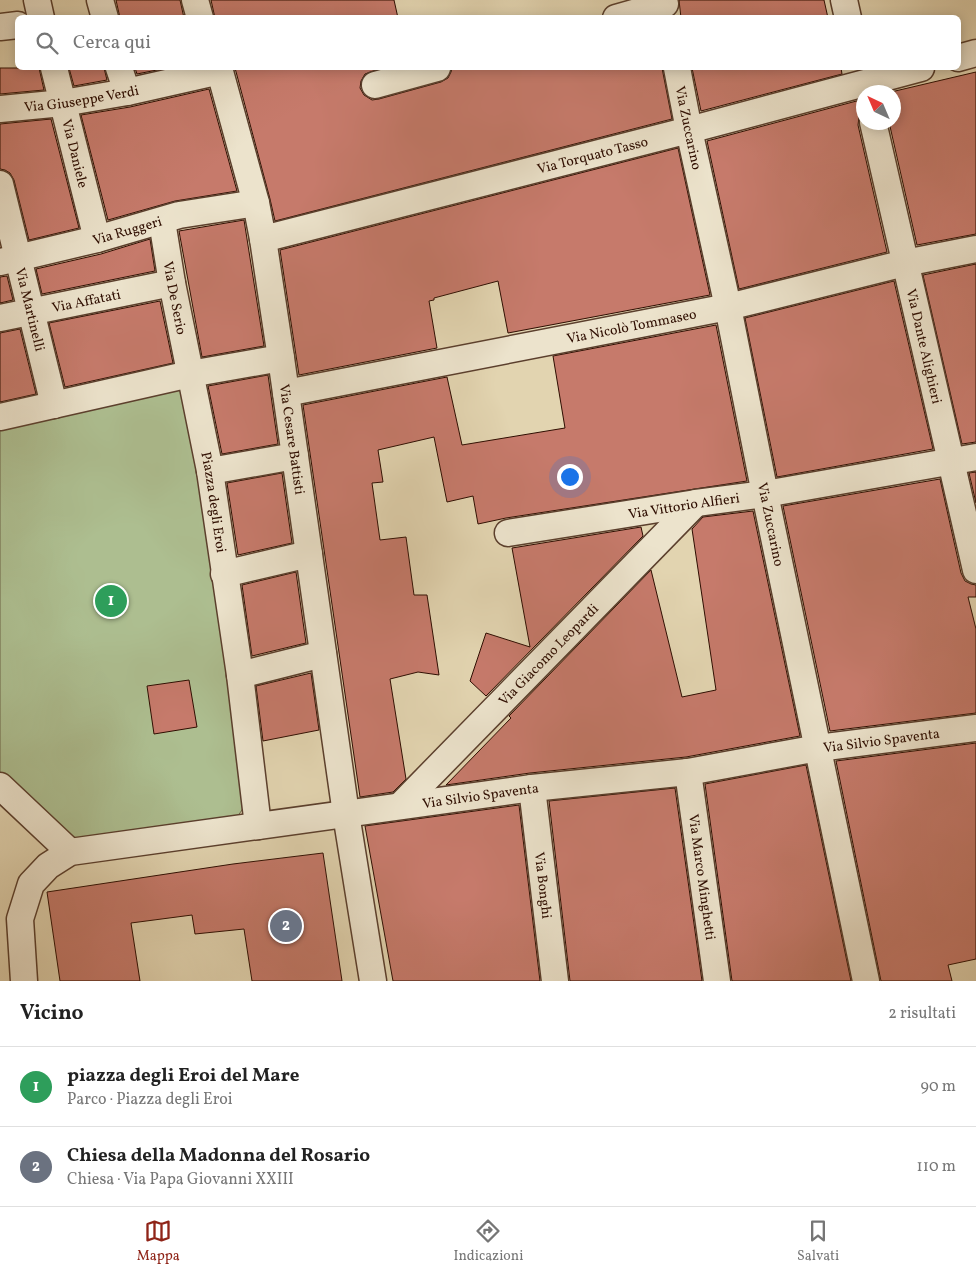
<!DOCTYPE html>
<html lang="it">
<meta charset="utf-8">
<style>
:root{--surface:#fff;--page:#f6f6f6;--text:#222;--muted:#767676;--line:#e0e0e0;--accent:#8f2418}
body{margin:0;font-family:Vollkorn,serif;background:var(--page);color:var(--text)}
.compass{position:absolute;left:856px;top:85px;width:45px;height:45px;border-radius:50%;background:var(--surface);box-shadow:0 2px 12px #0003;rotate:316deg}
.you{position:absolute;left:569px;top:476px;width:18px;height:18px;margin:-12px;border:4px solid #fff;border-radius:50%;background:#1a73e8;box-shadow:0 0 0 8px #1a73e833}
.badge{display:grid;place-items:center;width:32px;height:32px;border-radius:50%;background:var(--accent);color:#fff;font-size:16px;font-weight:700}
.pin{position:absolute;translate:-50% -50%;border:2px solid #fff;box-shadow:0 1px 5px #0006}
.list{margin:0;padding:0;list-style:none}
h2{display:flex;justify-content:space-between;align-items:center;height:65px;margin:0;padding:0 20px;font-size:21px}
h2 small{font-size:16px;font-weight:400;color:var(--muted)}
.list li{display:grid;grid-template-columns:32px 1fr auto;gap:15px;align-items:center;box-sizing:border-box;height:80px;padding:0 20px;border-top:1px solid var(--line)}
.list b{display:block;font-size:19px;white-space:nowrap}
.list p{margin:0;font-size:16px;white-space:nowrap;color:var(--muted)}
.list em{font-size:16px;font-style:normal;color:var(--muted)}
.icon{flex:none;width:28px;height:28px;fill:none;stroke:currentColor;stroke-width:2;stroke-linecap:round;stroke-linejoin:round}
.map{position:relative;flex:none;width:976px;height:981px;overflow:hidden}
.search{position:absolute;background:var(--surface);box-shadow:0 2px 12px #0003;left:15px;right:15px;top:15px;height:55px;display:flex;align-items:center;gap:12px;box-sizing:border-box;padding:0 18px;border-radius:8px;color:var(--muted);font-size:19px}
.sheet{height:225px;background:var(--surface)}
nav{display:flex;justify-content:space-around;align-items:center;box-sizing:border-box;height:70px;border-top:1px solid var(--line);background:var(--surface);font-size:14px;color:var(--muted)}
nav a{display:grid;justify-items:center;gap:2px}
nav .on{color:var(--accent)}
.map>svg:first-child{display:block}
.green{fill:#adbe90;stroke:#6e6648}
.building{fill:#c67a6b;stroke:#2e0d01}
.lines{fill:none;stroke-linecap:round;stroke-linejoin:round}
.street-casing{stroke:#5b3f2d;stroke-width:29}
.street{stroke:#ece3cc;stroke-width:26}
.labels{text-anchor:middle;stroke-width:4;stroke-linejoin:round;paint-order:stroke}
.street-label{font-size:14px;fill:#2e0d01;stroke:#ece3cc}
</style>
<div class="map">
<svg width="976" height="981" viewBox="0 0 976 981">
<rect width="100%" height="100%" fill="#e2d4b0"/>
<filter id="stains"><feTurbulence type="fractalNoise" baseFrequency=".004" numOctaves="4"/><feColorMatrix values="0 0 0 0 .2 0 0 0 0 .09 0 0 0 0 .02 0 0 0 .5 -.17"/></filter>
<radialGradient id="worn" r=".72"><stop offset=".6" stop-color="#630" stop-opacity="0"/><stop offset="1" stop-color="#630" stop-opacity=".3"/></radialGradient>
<path class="green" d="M 189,385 L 253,794 L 233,823 L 72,844 L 0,776 L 0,426 Z"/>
<path class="building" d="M 116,0 L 180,0 L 184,18 L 120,18 Z
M 211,0 L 394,0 L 398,18 L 215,18 Z
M 679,0 L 824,0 L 828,18 L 681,18 Z
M 0,68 L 39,68 L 44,90 L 0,94 Z
M 69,68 L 104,68 L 107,80 L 74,86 Z
M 135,68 L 167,68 L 137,74 Z
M 235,68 L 382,68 L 365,74 L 361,81 L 360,88 L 364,95 L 372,100 L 379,99 L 441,82 L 448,78 L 451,72 L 452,68 L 662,68 L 672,119 L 275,221 L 270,199 Z
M 692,68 L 841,68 L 842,74 L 701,111 Z
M 976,72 L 976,234 L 917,245 L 889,122 L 894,122 L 894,92 L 891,92 Z
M 209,89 L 237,191 L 175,201 L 108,220 L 81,115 L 130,107 Z
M 864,99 L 864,111 L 859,117 L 858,125 L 887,252 L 739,289 L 707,141 Z
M 51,119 L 79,228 L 29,240 L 14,180 L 10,173 L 5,170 L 0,169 L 0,124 Z
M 678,148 L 710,295 L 508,333 L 498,281 L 434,298 L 434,300 L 429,301 L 437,348 L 299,375 L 280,250 Z
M 244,220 L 264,346 L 202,357 L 179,231 Z
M 150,239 L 155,271 L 42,294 L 36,269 L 101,254 Z
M 976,264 L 976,442 L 962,444 L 923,275 Z
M 7,276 L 13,300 L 0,303 L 0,277 Z
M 894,281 L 933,449 L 777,477 L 745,318 Z
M 160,301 L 173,363 L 65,387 L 49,323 Z
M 716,325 L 747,481 L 506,518 L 478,524 L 473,496 L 447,502 L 434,437 L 378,450 L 383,482 L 372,483 L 380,540 L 406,537 L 414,595 L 427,595 L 439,675 L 418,672 L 390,679 L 406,779 L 393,792 L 360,797 L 303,405 L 447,377 L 462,445 L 565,428 L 553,356 Z
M 20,329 L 36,394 L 0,402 L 0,333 Z
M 268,375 L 278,444 L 222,454 L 208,386 Z
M 976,472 L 976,503 L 969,473 Z
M 282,473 L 292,543 L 238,555 L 227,483 Z
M 940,479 L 961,573 L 965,581 L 971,584 L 976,585 L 976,597 L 968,597 L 976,629 L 976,713 L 830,731 L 783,506 Z
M 753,511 L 800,736 L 686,757 L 530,773 L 446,785 L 511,718 L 509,716 L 651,570 L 682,697 L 716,690 L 692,529 L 703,517 Z
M 641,527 L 643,536 L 486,696 L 470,681 L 486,633 L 530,647 L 512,548 Z
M 296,572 L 306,643 L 252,656 L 242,585 Z
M 311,673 L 319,730 L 263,741 L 256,686 Z
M 189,680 L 197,727 L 154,734 L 147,686 Z
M 976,743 L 976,959 L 948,965 L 952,981 L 881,981 L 836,761 Z
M 806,765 L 851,981 L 732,981 L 705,784 Z
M 675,788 L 702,981 L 570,981 L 549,801 Z
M 519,805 L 540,981 L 393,981 L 365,826 Z
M 323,853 L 342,981 L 252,981 L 244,929 L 195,934 L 192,915 L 131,923 L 140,981 L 60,981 L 47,892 L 233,864 Z"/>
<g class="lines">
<g class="street-casing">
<g id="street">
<path d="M 37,0 L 41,18"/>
<path d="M 100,0 L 105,18"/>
<path d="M 195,0 L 200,18"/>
<path d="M 844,0 L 848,18"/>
<path d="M 616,18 L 665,4"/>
<path d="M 0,27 L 18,25"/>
<path d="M 958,58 L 976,53"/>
<path id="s1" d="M 54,68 L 97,239"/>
<path d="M 119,68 L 127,92"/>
<path id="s2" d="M 219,68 L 256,203 L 263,239 L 281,358 L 346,814 L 373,981"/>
<path id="s3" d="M 677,68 L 689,130 L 728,307 L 765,494 L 866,981"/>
<path d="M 375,85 L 437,68"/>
<path id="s4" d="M 0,109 L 63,103 L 127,92 L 220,71"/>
<path id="s5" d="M 873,122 L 976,570"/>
<path id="s6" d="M 0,184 L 54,405"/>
<path id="s7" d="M 162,221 L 172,283 L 210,471 L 240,675 L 258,826"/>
<path id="s8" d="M 263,239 L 689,130 L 921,68"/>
<path id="s9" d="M 0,262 L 97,239 L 179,215 L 256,203"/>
<path id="s10" d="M 0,318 L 172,283"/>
<path id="s11" d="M 286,393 L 728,307 L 905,263 L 976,249"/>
<path d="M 0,417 L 190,374 L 281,358"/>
<path d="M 210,471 L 295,456"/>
<path id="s12" d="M 508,533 L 696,503 L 765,494 L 976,457"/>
<path d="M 224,574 L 309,554"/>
<path d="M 240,675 L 323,654"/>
<path id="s13" d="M 688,772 L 717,981"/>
<path d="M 0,786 L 70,852"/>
<path id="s14" d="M 532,788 L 555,981"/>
<path id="s15" d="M 400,806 L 696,503"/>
<path id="s16" d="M 24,981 L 20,919 L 31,884 L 48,866 L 70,852 L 532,788 L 688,772 L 818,748 L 976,728"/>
</g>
</g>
<use href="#street" class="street"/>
</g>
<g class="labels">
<g class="street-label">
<text dy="5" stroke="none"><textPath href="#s4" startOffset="82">Via Giuseppe Verdi</textPath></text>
<text dy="5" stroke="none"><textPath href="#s3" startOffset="61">Via Zuccarino</textPath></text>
<text dy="5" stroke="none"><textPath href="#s1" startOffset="88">Via Daniele</textPath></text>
<text dy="5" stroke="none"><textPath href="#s8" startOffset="340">Via Torquato Tasso</textPath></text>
<text dy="5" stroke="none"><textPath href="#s9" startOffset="131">Via Ruggeri</textPath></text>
<text dy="5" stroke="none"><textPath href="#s7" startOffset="78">Via De Serio</textPath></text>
<text dy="5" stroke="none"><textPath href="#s10" startOffset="88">Via Affatati</textPath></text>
<text dy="5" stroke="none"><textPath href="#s6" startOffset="129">Via Martinelli</textPath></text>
<text dy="5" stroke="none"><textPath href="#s11" startOffset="352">Via Nicolò Tommaseo</textPath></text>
<text dy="5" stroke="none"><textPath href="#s5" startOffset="230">Via Dante Alighieri</textPath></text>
<text dy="5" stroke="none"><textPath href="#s2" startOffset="379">Via Cesare Battisti</textPath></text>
<text dy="5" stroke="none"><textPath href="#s7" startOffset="286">Piazza degli Eroi</textPath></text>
<text dy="5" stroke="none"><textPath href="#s12" startOffset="178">Via Vittorio Alfieri</textPath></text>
<text dy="5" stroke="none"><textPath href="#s3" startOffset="466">Via Zuccarino</textPath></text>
<text dy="5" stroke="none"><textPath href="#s15" startOffset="212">Via Giacomo Leopardi</textPath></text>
<text dy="5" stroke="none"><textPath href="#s16" startOffset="969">Via Silvio Spaventa</textPath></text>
<text dy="5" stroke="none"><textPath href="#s16" startOffset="564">Via Silvio Spaventa</textPath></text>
<text dy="5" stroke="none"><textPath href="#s13" startOffset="106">Via Marco Minghetti</textPath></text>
<text dy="5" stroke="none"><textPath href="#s14" startOffset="98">Via Bonghi</textPath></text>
</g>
</g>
<rect width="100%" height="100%" filter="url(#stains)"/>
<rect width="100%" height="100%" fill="url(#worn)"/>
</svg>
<svg class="compass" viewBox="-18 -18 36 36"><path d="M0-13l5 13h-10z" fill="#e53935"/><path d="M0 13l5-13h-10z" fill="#767676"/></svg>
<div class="you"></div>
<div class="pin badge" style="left:111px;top:601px;background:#2e9e5b">1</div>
<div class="pin badge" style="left:286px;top:926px;background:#6b7280">2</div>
<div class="search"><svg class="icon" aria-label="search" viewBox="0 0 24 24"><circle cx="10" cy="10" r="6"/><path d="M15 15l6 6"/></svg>Cerca qui</div>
</div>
<section class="sheet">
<h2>Vicino<small>2 risultati</small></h2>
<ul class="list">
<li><span class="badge" style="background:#2e9e5b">1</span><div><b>piazza degli Eroi del Mare</b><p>Parco · Piazza degli Eroi</p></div><em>90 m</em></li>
<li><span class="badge" style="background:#6b7280">2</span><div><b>Chiesa della Madonna del Rosario</b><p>Chiesa · Via Papa Giovanni XXIII</p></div><em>110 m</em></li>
</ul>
</section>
<nav>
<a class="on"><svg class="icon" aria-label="map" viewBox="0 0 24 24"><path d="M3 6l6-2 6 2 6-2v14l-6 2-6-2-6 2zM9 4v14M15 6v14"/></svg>Mappa</a>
<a><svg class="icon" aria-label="directions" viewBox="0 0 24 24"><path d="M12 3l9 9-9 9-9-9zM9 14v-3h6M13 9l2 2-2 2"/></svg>Indicazioni</a>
<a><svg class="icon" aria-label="saved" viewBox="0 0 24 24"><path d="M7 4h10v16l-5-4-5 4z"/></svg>Salvati</a>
</nav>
